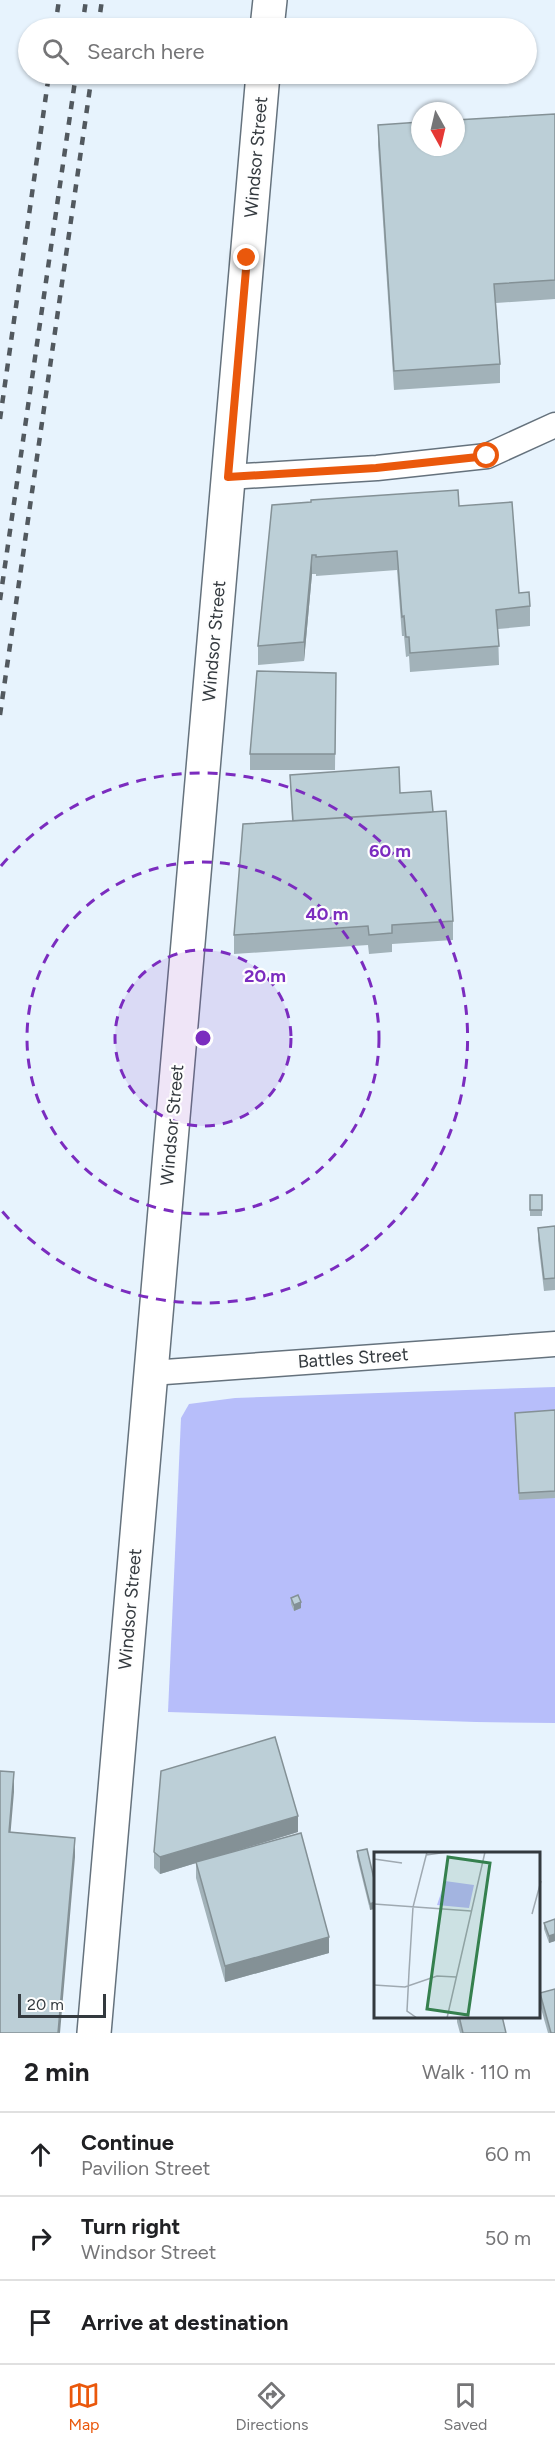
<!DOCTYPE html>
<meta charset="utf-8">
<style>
:root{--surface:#fff;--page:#f6f6f6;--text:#202124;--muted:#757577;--line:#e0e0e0;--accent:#ea580c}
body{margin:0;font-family:Figtree,sans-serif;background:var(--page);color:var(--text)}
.compass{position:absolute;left:411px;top:102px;width:54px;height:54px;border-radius:50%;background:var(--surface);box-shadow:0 2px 4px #0004;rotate:172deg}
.scale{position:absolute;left:18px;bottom:15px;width:88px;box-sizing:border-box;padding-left:6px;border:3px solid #33393e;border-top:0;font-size:16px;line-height:21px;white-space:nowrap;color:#33393e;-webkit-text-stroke:4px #fefefe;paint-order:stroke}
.stop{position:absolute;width:18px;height:18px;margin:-14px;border:4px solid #ea580c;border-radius:50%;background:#fff}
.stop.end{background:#ea580c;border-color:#fff;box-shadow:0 2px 6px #0008}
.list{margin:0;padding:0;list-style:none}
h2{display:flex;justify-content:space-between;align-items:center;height:78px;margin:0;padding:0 24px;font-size:26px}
h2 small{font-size:20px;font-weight:400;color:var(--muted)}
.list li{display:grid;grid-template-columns:39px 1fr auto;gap:18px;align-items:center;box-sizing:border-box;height:84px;padding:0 24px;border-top:2px solid var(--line)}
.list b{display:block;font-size:22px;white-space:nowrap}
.list p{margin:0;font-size:20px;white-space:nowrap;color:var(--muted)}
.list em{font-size:20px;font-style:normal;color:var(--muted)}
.icon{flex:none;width:33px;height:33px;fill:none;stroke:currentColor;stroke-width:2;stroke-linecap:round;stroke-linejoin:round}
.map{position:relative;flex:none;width:555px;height:2033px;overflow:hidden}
.search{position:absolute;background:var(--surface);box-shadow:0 2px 4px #0004;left:18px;right:18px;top:18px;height:66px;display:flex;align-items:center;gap:15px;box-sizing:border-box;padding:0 21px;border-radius:33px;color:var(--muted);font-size:22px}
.sheet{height:330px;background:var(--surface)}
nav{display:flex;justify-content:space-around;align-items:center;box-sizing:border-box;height:84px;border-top:2px solid var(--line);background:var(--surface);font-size:16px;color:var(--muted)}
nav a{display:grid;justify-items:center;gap:3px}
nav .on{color:var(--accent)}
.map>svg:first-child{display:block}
.green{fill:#b7befa}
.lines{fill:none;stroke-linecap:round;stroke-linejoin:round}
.street-casing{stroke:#65727d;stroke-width:27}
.secondary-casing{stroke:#65727d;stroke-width:36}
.street{stroke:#fff;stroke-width:24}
.secondary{stroke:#fff;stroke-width:33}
.rail{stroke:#52595f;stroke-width:4.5;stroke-dasharray:8 8;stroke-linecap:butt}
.wall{fill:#a2b2b9}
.shaded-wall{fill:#849196}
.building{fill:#bccfd7;stroke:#849196;stroke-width:1.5}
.route{stroke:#ea580c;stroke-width:8}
.ring{fill:none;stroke:#7b2cbf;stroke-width:3;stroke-dasharray:10 8}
.labels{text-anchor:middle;stroke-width:4.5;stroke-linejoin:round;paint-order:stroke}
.street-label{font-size:18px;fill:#33393e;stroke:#fefefe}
.inset-road{fill:none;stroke:#9fa9b1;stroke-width:1.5}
.view{fill:#35804e;fill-opacity:0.15;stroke:#35804e;stroke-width:3}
.inset-edge{fill:none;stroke:#33393e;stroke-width:3}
.centre{fill:#7b2cbf;stroke:#fefefe;stroke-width:3}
.ring-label{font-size:18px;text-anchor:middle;font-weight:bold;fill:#7b2cbf;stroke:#fefefe;stroke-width:4.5;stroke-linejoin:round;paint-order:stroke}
</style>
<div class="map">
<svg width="555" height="2033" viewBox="0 0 555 2033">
<rect width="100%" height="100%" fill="#e7f3fd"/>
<path class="green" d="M 555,1387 L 555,1723 L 476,1722 L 168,1712 L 181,1418 L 189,1404 L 235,1398 Z"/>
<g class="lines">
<g class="street-casing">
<path id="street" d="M 228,477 L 377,468 L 487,456 L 555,425
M 151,1373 L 555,1344"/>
</g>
<g class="secondary-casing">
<path id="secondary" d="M 267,28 L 270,0
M 94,2033 L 263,74"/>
</g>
<use href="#street" class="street"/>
<use href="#secondary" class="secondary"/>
<path class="rail" d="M 55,28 L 59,0
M 82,28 L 86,0
M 98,28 L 102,0
M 0,419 L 49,74
M 0,600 L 76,74
M 0,715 L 92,74"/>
</g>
<path class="wall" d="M 555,114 L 555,299 L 496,303 L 500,364 L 500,383 L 394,390 L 378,145 L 378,125 Z
M 272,505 L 459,506 L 519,593 L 530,606 L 530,626 L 498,629 L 499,665 L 410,672 L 409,656 L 406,657 L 404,636 L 402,636 L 397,570 L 316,576 L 316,574 L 312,574 L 304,661 L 258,665 L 258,646 Z
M 336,673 L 335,770 L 250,770 L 250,754 Z
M 290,775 L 400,793 L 433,812 L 453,921 L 453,940 L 392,944 L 392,952 L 369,954 L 368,945 L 234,954 L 234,935 L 292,821 Z
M 530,1195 L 542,1195 L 542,1216 L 530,1216 Z
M 555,1226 L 555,1290 L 544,1291 L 538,1240 L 538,1228 Z
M 555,1410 L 555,1498 L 519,1500 L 515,1419 Z
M 291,1598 L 301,1608 L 294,1611 L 291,1604 Z
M 298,1832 L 232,1852 L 329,1953 L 225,1982 L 196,1878 L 196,1863 L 160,1874 L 154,1868 L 154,1852 Z
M 357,1851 L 375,1883 L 370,1910 L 357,1857 Z
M 555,1919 L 555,1941 L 549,1943 L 544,1929 L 544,1923 Z
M 540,1993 L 555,2033 L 548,2033 L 540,2005 Z
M 457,2016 L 502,2016 L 506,2033 L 460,2033 L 457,2022 Z"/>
<path class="shaded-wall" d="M 312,555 L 312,574 L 304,661 L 304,642 Z
M 301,1602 L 301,1608 L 294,1611 L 294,1605 Z
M 14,1772 L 14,1792 L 9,1851 L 9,1832 Z
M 298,1816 L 298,1832 L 160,1874 L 160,1857 Z
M 75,1838 L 75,1857 L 60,2033 L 58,2033 Z
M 375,1902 L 375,1909 L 370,1910 L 370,1904 Z
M 555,1934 L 555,1941 L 549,1943 L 549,1936 Z
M 329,1937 L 329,1953 L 225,1982 L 225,1966 Z"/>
<path class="building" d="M 555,114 L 555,280 L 494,284 L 500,364 L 394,371 L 378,125 L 420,122 L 420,147 L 456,147 L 456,120 Z
M 458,490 L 459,506 L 512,502 L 519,593 L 529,592 L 530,606 L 496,610 L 499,646 L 410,653 L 409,637 L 406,637 L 404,616 L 402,617 L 397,551 L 316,557 L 316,555 L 312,555 L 304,642 L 258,646 L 272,505 L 311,502 L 311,500 Z
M 257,671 L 336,673 L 335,754 L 250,754 Z
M 399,767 L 400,793 L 431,791 L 433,812 L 293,821 L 290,775 Z
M 446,811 L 453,921 L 392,925 L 392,933 L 369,935 L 368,926 L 234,935 L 243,824 Z
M 530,1195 L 542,1195 L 542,1210 L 530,1210 Z
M 555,1226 L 555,1278 L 544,1279 L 538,1228 Z
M 555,1410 L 555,1491 L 519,1493 L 515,1413 Z
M 298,1595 L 301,1602 L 294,1605 L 291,1598 Z
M 275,1737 L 298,1816 L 160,1857 L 154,1852 L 161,1771 Z
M 0,1771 L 14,1772 L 9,1832 L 75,1838 L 58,2033 L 0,2033 Z
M 301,1833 L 329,1937 L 225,1966 L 196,1862 Z
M 367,1849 L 375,1883 L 375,1902 L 370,1904 L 357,1851 Z
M 555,1919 L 555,1934 L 549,1936 L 544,1923 Z
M 555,1989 L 555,2033 L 551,2033 L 540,1993 Z
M 459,2016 L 502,2016 L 506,2033 L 463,2033 Z"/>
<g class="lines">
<path class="route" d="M 247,258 L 228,477 L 376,468 L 487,456"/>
</g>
<circle cx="203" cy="1038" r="88" fill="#7b2cbf" fill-opacity=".12"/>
<g class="ring">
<circle cx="203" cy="1038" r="88"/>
<circle cx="203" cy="1038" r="176"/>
<path d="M1 866A265 265 0 1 1 1 1210"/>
</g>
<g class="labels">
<g class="street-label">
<text transform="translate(256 157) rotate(-85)" y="6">Windsor Street</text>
<text transform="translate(214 641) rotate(-85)" y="6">Windsor Street</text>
<text transform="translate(172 1125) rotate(-85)" y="6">Windsor Street</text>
<text transform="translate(353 1358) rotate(-4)" y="6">Battles Street</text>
<text transform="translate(130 1609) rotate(-85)" y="6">Windsor Street</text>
</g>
</g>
<g transform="translate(374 1852)">
<rect width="166" height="166" fill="#e7f3fd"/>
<path d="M 71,29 L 100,33 L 95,56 L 63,53 Z" fill="#b7befa"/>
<path class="inset-road" d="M 52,3 L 74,0M 0,7 L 28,11M 0,52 L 97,59M 158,62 L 167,29M 0,133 L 31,135 L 63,124 L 82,125M 43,166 L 33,159 L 35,120 L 39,55 L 53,0M 73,166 L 111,0"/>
<path class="view" d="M 74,5 L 116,11 L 94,163 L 53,157 Z"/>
<rect width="166" height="166" class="inset-edge"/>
</g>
<circle cx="203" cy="1038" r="9" class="centre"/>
<g class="ring-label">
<text x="390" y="857">60 m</text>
<text x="327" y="920">40 m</text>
<text x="265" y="982">20 m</text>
</g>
</svg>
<svg class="compass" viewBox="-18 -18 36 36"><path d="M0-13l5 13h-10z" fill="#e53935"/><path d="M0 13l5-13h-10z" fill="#757577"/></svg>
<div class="scale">20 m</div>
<div class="stop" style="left:487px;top:456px"></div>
<div class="stop end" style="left:247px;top:258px"></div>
<div class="search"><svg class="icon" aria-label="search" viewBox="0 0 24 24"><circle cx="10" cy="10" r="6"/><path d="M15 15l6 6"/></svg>Search here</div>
</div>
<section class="sheet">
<h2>2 min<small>Walk · 110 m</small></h2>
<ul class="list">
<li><svg class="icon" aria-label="ahead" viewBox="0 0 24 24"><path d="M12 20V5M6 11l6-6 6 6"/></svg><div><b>Continue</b><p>Pavilion Street</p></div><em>60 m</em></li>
<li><svg class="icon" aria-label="right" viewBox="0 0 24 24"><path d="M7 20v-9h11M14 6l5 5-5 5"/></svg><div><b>Turn right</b><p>Windsor Street</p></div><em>50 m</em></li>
<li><svg class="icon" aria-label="arrive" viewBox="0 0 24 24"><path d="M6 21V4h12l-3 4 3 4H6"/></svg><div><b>Arrive at destination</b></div></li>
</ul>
</section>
<nav>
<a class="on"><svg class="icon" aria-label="map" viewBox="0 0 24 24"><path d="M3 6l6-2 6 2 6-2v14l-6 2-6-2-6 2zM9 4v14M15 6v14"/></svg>Map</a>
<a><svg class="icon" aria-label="directions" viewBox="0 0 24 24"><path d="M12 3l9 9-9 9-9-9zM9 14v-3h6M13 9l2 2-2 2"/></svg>Directions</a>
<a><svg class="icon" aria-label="saved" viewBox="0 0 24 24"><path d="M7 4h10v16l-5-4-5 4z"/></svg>Saved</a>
</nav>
